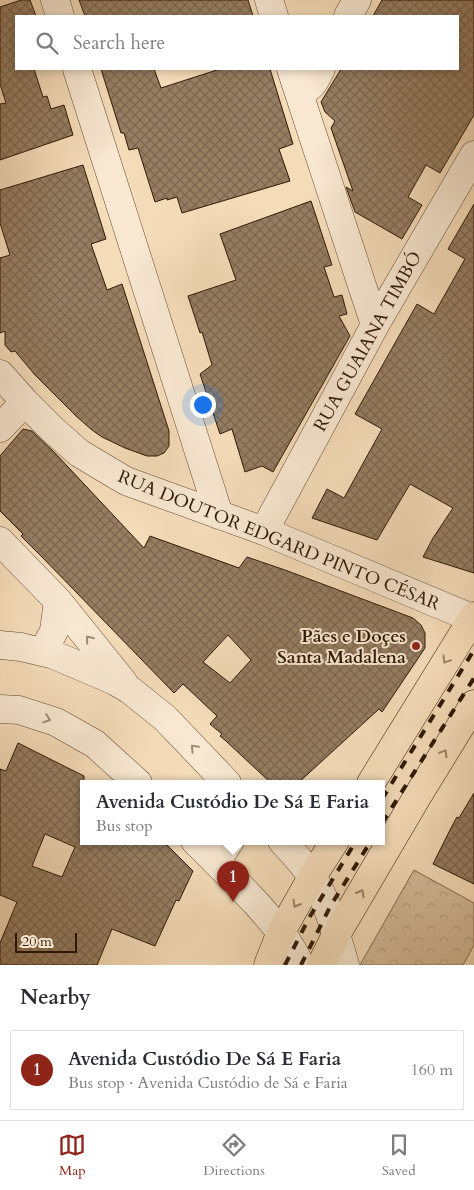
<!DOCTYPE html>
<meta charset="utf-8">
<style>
:root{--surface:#fff;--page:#f2f2f3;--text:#2b2b33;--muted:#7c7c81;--line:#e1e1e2;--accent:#8f2418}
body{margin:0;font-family:Cardo,serif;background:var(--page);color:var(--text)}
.scale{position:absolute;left:15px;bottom:12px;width:62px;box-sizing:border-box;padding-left:5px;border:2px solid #301904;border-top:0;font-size:14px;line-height:18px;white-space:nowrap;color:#301904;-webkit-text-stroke:4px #f8e8d2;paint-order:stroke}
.you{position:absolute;left:202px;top:404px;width:18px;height:18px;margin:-12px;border:4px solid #fff;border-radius:50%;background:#1a73e8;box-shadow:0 0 0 8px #1a73e833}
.badge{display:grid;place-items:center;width:32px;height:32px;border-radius:50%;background:var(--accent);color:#fff;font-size:16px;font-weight:700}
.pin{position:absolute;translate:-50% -41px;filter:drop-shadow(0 1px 2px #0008)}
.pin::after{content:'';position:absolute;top:26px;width:18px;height:15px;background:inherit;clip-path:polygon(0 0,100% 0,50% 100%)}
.popup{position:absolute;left:80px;top:780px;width:305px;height:65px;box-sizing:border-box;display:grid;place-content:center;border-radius:0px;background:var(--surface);filter:drop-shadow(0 1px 4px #0005);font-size:16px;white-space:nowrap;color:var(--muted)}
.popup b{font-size:19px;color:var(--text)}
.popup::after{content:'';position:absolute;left:50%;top:100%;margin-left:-10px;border:10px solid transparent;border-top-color:var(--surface)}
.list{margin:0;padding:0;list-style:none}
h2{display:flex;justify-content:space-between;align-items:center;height:65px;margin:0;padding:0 20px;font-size:21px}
h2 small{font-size:16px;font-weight:400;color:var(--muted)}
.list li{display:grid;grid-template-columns:32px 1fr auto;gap:15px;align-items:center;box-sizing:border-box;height:80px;margin:0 10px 10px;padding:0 10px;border:1px solid var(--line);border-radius:0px}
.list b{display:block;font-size:19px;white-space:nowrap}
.list p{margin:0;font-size:16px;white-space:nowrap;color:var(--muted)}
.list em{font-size:16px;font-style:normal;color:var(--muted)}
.icon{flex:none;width:28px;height:28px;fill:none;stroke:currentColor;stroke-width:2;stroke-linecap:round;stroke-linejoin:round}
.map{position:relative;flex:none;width:474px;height:965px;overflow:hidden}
.search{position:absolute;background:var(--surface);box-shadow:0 2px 8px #0003;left:15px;right:15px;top:15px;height:55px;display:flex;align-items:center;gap:12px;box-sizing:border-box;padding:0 18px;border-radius:0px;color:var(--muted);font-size:19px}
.sheet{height:155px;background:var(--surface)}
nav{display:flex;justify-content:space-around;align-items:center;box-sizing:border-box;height:70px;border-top:1px solid var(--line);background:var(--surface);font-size:14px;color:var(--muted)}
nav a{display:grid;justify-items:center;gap:2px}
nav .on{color:var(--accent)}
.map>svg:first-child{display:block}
.forest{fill:url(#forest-crowns);stroke:#826a4f}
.building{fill:url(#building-cross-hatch);stroke:#301904;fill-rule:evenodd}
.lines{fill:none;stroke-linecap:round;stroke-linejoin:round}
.minor-casing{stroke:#614a31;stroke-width:29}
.major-casing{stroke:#301904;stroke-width:29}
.minor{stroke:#f8e8d2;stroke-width:28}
.major{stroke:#f5dcb9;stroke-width:28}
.rail{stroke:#301904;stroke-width:4;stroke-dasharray:9 9;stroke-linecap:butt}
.oneway{stroke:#9e8b75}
.oneway2{stroke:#9c8468}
.poi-dot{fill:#8f2418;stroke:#f8e8d2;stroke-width:2}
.labels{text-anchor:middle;stroke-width:4;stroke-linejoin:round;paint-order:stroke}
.street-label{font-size:18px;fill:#301904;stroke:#f8e8d2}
.poi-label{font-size:18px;font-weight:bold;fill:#301904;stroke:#f8e8d2;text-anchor:end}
</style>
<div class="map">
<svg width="474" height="965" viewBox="0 0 474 965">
<defs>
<pattern id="forest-crowns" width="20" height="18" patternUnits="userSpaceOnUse" patternTransform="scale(1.25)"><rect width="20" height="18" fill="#d4bb9a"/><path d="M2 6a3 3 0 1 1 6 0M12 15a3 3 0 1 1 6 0" fill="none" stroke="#b6a083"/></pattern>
<pattern id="building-cross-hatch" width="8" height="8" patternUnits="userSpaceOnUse" patternTransform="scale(1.25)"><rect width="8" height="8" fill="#967e62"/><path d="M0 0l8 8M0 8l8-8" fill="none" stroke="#7b664f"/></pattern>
</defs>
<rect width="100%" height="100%" fill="#f5dcb9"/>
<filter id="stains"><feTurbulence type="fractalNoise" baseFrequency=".004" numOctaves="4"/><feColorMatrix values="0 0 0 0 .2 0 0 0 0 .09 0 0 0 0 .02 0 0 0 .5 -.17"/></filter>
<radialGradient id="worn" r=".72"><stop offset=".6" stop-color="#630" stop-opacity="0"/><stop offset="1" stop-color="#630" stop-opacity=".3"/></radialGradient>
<path class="forest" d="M 414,870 L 474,903 L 474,945 L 463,965 L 360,965 Z"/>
<path class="building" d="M 21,0 L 30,0 L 36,16 L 16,16 L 16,69 L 34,69 L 43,97 L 47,96 L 51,109 L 64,105 L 73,135 L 0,160 L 0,104 L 6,103 L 0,84 L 0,7 Z
M 79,0 L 248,0 L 253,16 L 85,16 Z
M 382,0 L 474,0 L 474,115 L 440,173 L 426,165 L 408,197 L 422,205 L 402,239 L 355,212 L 346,187 L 353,191 L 331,128 L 335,121 L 325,112 L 321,102 L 341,69 L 458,69 L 458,16 L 373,16 Z
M 101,69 L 154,69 L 161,88 L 220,69 L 270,69 L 293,144 L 279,149 L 290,181 L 182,213 L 177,197 L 167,200 L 167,198 L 155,202 L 138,148 L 129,150 L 124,133 L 121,133 Z
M 83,165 L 106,239 L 91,244 L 107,290 L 122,284 L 169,431 L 169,446 L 164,453 L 157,456 L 147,456 L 125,448 L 102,437 L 92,430 L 76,416 L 35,375 L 15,351 L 11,352 L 5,345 L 5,331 L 0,333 L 0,258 L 10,255 L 0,223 L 0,190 Z
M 311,201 L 332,265 L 324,267 L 334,297 L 342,295 L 347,314 L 339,316 L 350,336 L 273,472 L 262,466 L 245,472 L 232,429 L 220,434 L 200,374 L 212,365 L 202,332 L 200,333 L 188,296 L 236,280 L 220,234 Z
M 474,204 L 474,573 L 423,557 L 433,538 L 453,508 L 410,484 L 377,540 L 312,518 L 327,489 L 344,498 L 382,429 L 355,414 L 417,304 L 434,314 L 465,259 L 448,249 Z
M 23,429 L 32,431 L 55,453 L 144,548 L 150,536 L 239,568 L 247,557 L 285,570 L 413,618 L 421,625 L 425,633 L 425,648 L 382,712 L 379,709 L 298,783 L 271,783 L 226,741 L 220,736 L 222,734 L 210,724 L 217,716 L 183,684 L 174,693 L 43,558 L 21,536 L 23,534 L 0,511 L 0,456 ZM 228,635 L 251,660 L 230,683 L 203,662 Z
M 18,743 L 84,776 L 84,841 L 163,841 L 193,871 L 179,901 L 176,900 L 155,946 L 112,929 L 97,965 L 0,965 L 0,943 L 17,902 L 0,895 L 0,769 L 6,771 ZM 45,834 L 75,847 L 62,877 L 32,866 Z
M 474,793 L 474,884 L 433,864 L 451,828 L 457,817 L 459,818 Z"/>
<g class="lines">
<g class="minor-casing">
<path id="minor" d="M 55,0 L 60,16
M 269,0 L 274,16
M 348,16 L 357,0
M 77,69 L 219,515
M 291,69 L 375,325
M 299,93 C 312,88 315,81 321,69
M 0,374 L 25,402 L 52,429 L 79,453 L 126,481 L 264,531 L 474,619
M 0,428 L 25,402
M 264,531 L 375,325 L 474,155
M 0,541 L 58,601 L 124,683
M 0,645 L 21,647 L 54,655 L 115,681 L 130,690 L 165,718 L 227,783
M 43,652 L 54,631 L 58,601
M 0,709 L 19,710 L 56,722 L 95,744 L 138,783
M 195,841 C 216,861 235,881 255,902 C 272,921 290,941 300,965
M 282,841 C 292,852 304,864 312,877 C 329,903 336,935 345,965
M 216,862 L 230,841"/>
</g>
<g class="major-casing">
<path id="major" d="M 371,783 L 474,616
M 268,965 L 281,932 L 312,877 L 335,841
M 321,965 L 336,935 L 417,797 L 474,704"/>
</g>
<use href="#minor" class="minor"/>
<use href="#major" class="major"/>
<path class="rail" d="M 382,799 L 474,650
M 382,823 L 474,678
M 285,965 L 309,918 L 356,841
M 301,965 L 331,905 L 371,841"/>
</g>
<defs><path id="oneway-chevron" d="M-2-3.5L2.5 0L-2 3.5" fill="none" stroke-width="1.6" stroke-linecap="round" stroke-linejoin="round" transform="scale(1.25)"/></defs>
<g class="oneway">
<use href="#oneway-chevron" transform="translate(89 639) rotate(-129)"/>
<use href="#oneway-chevron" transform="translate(47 719) rotate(19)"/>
<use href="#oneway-chevron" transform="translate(194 748) rotate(-134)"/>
</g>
<g class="oneway2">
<use href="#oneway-chevron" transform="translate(446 660) rotate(121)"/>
<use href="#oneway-chevron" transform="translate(444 753) rotate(-59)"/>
<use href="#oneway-chevron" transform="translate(361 893) rotate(-60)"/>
<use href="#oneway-chevron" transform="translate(296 904) rotate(120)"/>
</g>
<circle class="poi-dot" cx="416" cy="646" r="5"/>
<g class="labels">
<g class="street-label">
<text transform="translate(367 342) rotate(-61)" y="6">RUA GUAIANA TIMBÓ</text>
<text transform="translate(279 540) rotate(22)" y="6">RUA DOUTOR EDGARD PINTO CÉSAR</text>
</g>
<g class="poi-label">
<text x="406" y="642">Pães e Doçes<tspan x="406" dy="21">Santa Madalena</tspan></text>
</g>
</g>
<rect width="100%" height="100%" filter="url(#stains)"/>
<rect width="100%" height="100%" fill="url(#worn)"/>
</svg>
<div class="scale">20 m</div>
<div class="you"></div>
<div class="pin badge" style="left:233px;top:902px">1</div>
<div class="popup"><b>Avenida Custódio De Sá E Faria</b>Bus stop</div>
<div class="search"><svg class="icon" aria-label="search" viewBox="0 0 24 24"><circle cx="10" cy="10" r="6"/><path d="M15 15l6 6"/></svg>Search here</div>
</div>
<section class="sheet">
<h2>Nearby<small></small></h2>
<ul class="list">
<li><span class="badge">1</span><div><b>Avenida Custódio De Sá E Faria</b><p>Bus stop · Avenida Custódio de Sá e Faria</p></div><em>160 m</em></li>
</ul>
</section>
<nav>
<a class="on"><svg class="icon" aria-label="map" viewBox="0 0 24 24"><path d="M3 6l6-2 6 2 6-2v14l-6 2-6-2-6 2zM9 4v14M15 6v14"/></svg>Map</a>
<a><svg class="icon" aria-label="directions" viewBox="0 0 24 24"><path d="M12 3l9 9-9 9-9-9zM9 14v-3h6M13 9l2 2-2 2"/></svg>Directions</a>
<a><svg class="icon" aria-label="saved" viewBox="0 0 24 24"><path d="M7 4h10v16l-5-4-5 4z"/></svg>Saved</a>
</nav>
